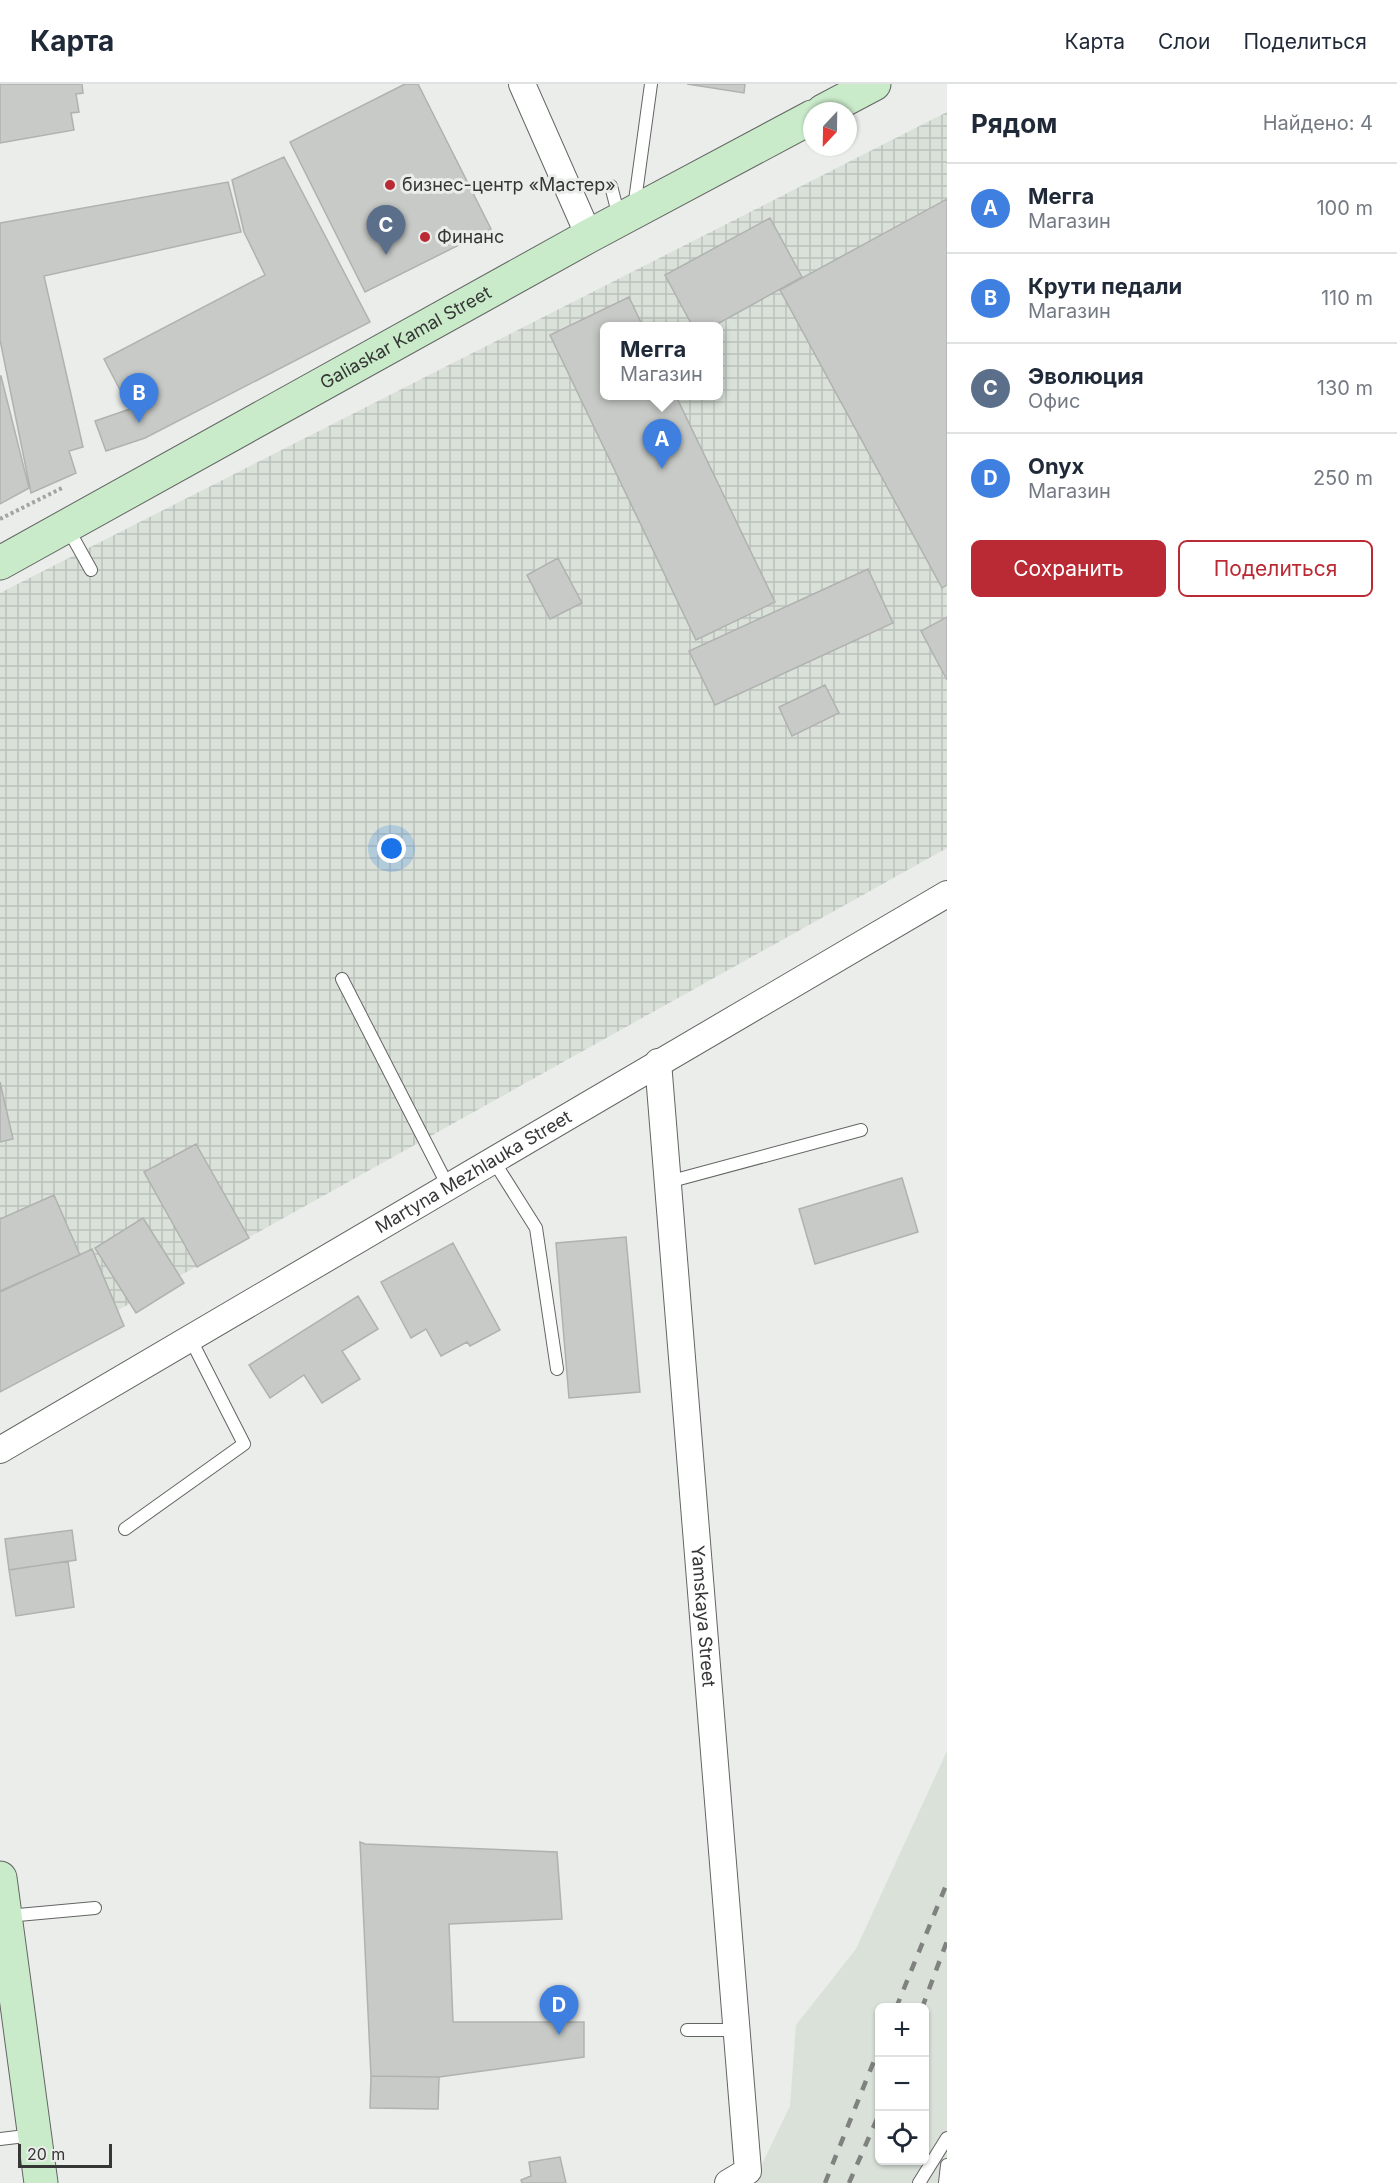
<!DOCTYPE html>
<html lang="ru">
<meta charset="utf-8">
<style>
:root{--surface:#fff;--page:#f6f6f7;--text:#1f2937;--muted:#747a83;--line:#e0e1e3;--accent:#ba2a34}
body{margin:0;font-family:Inter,sans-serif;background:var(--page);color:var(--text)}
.controls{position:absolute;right:18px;bottom:18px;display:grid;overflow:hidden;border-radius:9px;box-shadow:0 2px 4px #0004}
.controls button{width:54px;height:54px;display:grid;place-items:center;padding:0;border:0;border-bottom:2px solid var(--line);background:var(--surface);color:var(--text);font:30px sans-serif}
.compass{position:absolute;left:803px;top:18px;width:54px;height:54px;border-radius:50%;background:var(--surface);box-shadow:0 2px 4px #0004;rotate:202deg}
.scale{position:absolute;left:18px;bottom:15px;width:94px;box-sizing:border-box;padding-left:6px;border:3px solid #353635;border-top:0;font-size:16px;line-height:21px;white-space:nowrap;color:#353635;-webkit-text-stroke:4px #eaedea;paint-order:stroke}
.you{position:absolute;left:392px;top:765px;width:21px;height:21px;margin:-15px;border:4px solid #fff;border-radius:50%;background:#1a73e8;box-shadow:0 0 0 9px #1a73e833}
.badge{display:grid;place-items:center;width:39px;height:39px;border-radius:50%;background:var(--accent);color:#fff;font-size:20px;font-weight:700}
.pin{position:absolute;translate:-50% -50px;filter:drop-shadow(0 2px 3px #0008)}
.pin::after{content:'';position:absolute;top:32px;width:21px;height:18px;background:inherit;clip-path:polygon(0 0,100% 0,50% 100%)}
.popup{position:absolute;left:600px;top:238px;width:123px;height:78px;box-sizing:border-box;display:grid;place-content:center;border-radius:9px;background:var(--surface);filter:drop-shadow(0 2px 4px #0005);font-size:20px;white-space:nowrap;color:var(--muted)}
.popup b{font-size:22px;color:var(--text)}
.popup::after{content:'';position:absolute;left:50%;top:100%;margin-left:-12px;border:12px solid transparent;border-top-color:var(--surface)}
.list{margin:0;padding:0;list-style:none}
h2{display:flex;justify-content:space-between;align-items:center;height:78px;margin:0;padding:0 24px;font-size:26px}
h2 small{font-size:20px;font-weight:400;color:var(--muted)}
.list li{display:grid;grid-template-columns:39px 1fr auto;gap:18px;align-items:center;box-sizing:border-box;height:90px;padding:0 24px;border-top:2px solid var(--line)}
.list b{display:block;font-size:22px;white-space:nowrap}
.list p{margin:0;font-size:20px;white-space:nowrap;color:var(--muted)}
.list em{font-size:20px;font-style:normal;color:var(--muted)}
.actions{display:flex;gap:12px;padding:18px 24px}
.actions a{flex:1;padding:14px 0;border:2px solid var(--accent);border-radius:9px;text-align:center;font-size:21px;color:var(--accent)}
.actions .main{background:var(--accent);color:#fff}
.icon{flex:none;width:33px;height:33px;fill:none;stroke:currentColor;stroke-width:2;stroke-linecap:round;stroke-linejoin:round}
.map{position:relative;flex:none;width:947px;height:2099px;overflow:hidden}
header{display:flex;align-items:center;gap:36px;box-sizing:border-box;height:84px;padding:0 30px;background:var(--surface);border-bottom:2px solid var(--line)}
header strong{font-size:28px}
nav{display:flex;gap:33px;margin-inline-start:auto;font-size:21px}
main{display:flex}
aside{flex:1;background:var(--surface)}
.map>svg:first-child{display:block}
.built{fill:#d9e1d9;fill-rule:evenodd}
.industrial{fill:url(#industrial-grid);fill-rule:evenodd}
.building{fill:#c7cac7;stroke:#b0b2b0;stroke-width:1.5}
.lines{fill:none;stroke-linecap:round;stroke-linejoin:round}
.lane-casing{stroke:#636563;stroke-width:14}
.street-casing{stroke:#636563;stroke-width:28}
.secondary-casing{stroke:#636563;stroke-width:35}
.path{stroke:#a2a4a2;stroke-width:4;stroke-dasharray:3 3;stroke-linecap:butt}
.lane{stroke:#fff;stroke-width:12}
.street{stroke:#fff;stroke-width:26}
.secondary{stroke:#caebca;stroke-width:33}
.rail{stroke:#808280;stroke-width:4.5;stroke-dasharray:10 10;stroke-linecap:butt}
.poi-dot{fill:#ba2a34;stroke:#eaedea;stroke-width:2}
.labels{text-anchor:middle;stroke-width:6;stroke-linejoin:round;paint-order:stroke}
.poi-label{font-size:18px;fill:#353635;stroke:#eaedea;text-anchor:start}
.street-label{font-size:18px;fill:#353635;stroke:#eaedea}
</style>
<header>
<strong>Карта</strong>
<nav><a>Карта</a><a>Слои</a><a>Поделиться</a></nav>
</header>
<main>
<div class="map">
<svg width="947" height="2099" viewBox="0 0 947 2099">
<defs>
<pattern id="industrial-grid" width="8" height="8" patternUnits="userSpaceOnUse" patternTransform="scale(1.5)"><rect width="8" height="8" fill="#d9e1d9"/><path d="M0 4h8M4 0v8" fill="none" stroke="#bbc2bb"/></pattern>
</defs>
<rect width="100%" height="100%" fill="#eaedea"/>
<path class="built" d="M 947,1667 L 947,2099 L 753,2099 L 790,2022 L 796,1941 L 856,1865 ZM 880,1924 L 924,1924 L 924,2076 L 880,2076 Z"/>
<path class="industrial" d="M 947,28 L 947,764 L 0,1292 L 0,509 ZM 605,243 L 719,243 L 719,312 L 605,312 Z"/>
<path class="building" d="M 0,0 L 82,0 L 83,9 L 76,10 L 79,28 L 71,29 L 74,46 L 0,59 Z
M 405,0 L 418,0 L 491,145 L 365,208 L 290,58 Z
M 687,0 L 745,0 L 744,9 Z
M 284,73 L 370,238 L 145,354 L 106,367 L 95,337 L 130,325 L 104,275 L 265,191 L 244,148 L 232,96 Z
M 228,98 L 241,148 L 44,192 L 83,363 L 69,367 L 76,389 L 31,409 L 0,256 L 0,139 Z
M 947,115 L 947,501 L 942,504 L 780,206 Z
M 770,134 L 802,193 L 712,243 L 693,243 L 665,191 Z
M 629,213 L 643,243 L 605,243 L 605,312 L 676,312 L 775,518 L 696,556 L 550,251 Z
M 0,292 L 1,292 L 29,404 L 0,420 Z
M 558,474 L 582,519 L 550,535 L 527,491 Z
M 868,485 L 893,539 L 715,621 L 689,567 Z
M 947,533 L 947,596 L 921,547 Z
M 825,601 L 839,629 L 792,652 L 779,623 Z
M 0,998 L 13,1055 L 0,1058 Z
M 196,1060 L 249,1154 L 197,1183 L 144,1088 Z
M 902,1094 L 918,1148 L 815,1180 L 799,1125 Z
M 54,1111 L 80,1171 L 0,1207 L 0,1135 Z
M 143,1134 L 184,1199 L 136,1229 L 95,1164 Z
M 626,1153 L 640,1308 L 569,1314 L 556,1159 Z
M 453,1159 L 500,1246 L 470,1262 L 467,1258 L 441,1272 L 426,1245 L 411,1254 L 381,1198 Z
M 92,1165 L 124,1242 L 0,1308 L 0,1208 Z
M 358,1212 L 378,1245 L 342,1267 L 360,1295 L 322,1319 L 304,1291 L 270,1314 L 249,1281 Z
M 72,1446 L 76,1476 L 9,1486 L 5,1455 Z
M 68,1477 L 74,1523 L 16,1532 L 9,1486 Z
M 360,1758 L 365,1760 L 557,1768 L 562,1835 L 449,1840 L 453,1938 L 584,1938 L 584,1973 L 439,1993 L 371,1992 Z
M 371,1992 L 439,1993 L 438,2025 L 370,2024 Z
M 560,2073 L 566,2099 L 522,2099 L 521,2096 L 531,2092 L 529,2078 Z"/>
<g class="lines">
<g class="lane-casing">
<path id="lane" d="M 611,102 L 619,133
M 634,124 L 651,0
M 67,443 L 91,486
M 342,895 L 448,1102
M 493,1076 L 536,1144 L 557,1285
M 668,1098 L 861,1046
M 125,1445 L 244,1360 L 190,1254
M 7,1832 L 95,1824
M 687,1946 L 736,1946
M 0,2055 L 34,2051
M 919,2099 L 947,2054
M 945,2099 L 947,2081"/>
</g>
<g class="street-casing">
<g id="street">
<path d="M 522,0 L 589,152"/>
<path id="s1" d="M 658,978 L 748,2087 L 728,2099"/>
<path id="s2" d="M 0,1366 L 947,810"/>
</g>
</g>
<g class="secondary-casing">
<g id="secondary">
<path d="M 823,27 L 874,0"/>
<path id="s3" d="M 0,479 L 589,152 L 812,33"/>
<path d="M 0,1794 L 41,2099"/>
</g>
</g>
<path class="path" d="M 0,435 L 62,404"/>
<use href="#lane" class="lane"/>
<use href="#street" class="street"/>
<use href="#secondary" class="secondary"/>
<path class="rail" d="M 896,1924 L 947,1799
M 922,1924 L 947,1857
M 825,2099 L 880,1962
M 849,2099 L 880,2028"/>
</g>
<g class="poi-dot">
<circle cx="390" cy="101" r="6"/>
<circle cx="425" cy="153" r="6"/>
</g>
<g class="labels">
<g class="poi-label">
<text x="402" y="107">бизнес-центр «Мастер»</text>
<text x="437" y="159">Финанс</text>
</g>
<g class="street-label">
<text dy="6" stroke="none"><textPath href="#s3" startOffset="464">Galiaskar Kamal Street</textPath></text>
<text dy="6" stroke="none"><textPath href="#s2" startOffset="549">Martyna Mezhlauka Street</textPath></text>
<text dy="6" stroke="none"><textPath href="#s1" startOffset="556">Yamskaya Street</textPath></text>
</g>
</g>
</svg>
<div class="controls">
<button>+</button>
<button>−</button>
<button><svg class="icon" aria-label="locate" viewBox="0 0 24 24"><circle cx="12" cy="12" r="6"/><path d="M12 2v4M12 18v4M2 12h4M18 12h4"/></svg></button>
</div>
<svg class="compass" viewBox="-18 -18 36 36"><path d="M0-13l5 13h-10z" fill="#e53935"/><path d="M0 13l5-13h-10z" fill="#747a83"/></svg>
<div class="scale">20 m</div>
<div class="you"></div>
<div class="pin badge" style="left:662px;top:385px;background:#3f7fe0">A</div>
<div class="popup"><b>Мегга</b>Магазин</div>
<div class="pin badge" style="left:139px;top:339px;background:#3f7fe0">B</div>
<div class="pin badge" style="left:386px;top:171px;background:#5c6f8a">C</div>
<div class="pin badge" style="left:559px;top:1951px;background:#3f7fe0">D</div>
</div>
<aside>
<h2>Рядом<small>Найдено: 4</small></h2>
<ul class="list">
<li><span class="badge" style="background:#3f7fe0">A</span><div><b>Мегга</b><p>Магазин</p></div><em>100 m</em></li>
<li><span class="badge" style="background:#3f7fe0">B</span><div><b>Крути педали</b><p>Магазин</p></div><em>110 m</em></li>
<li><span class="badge" style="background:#5c6f8a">C</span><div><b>Эволюция</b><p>Офис</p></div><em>130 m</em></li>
<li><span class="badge" style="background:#3f7fe0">D</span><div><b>Onyx</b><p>Магазин</p></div><em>250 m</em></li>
</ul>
<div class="actions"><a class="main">Сохранить</a><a>Поделиться</a></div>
</aside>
</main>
